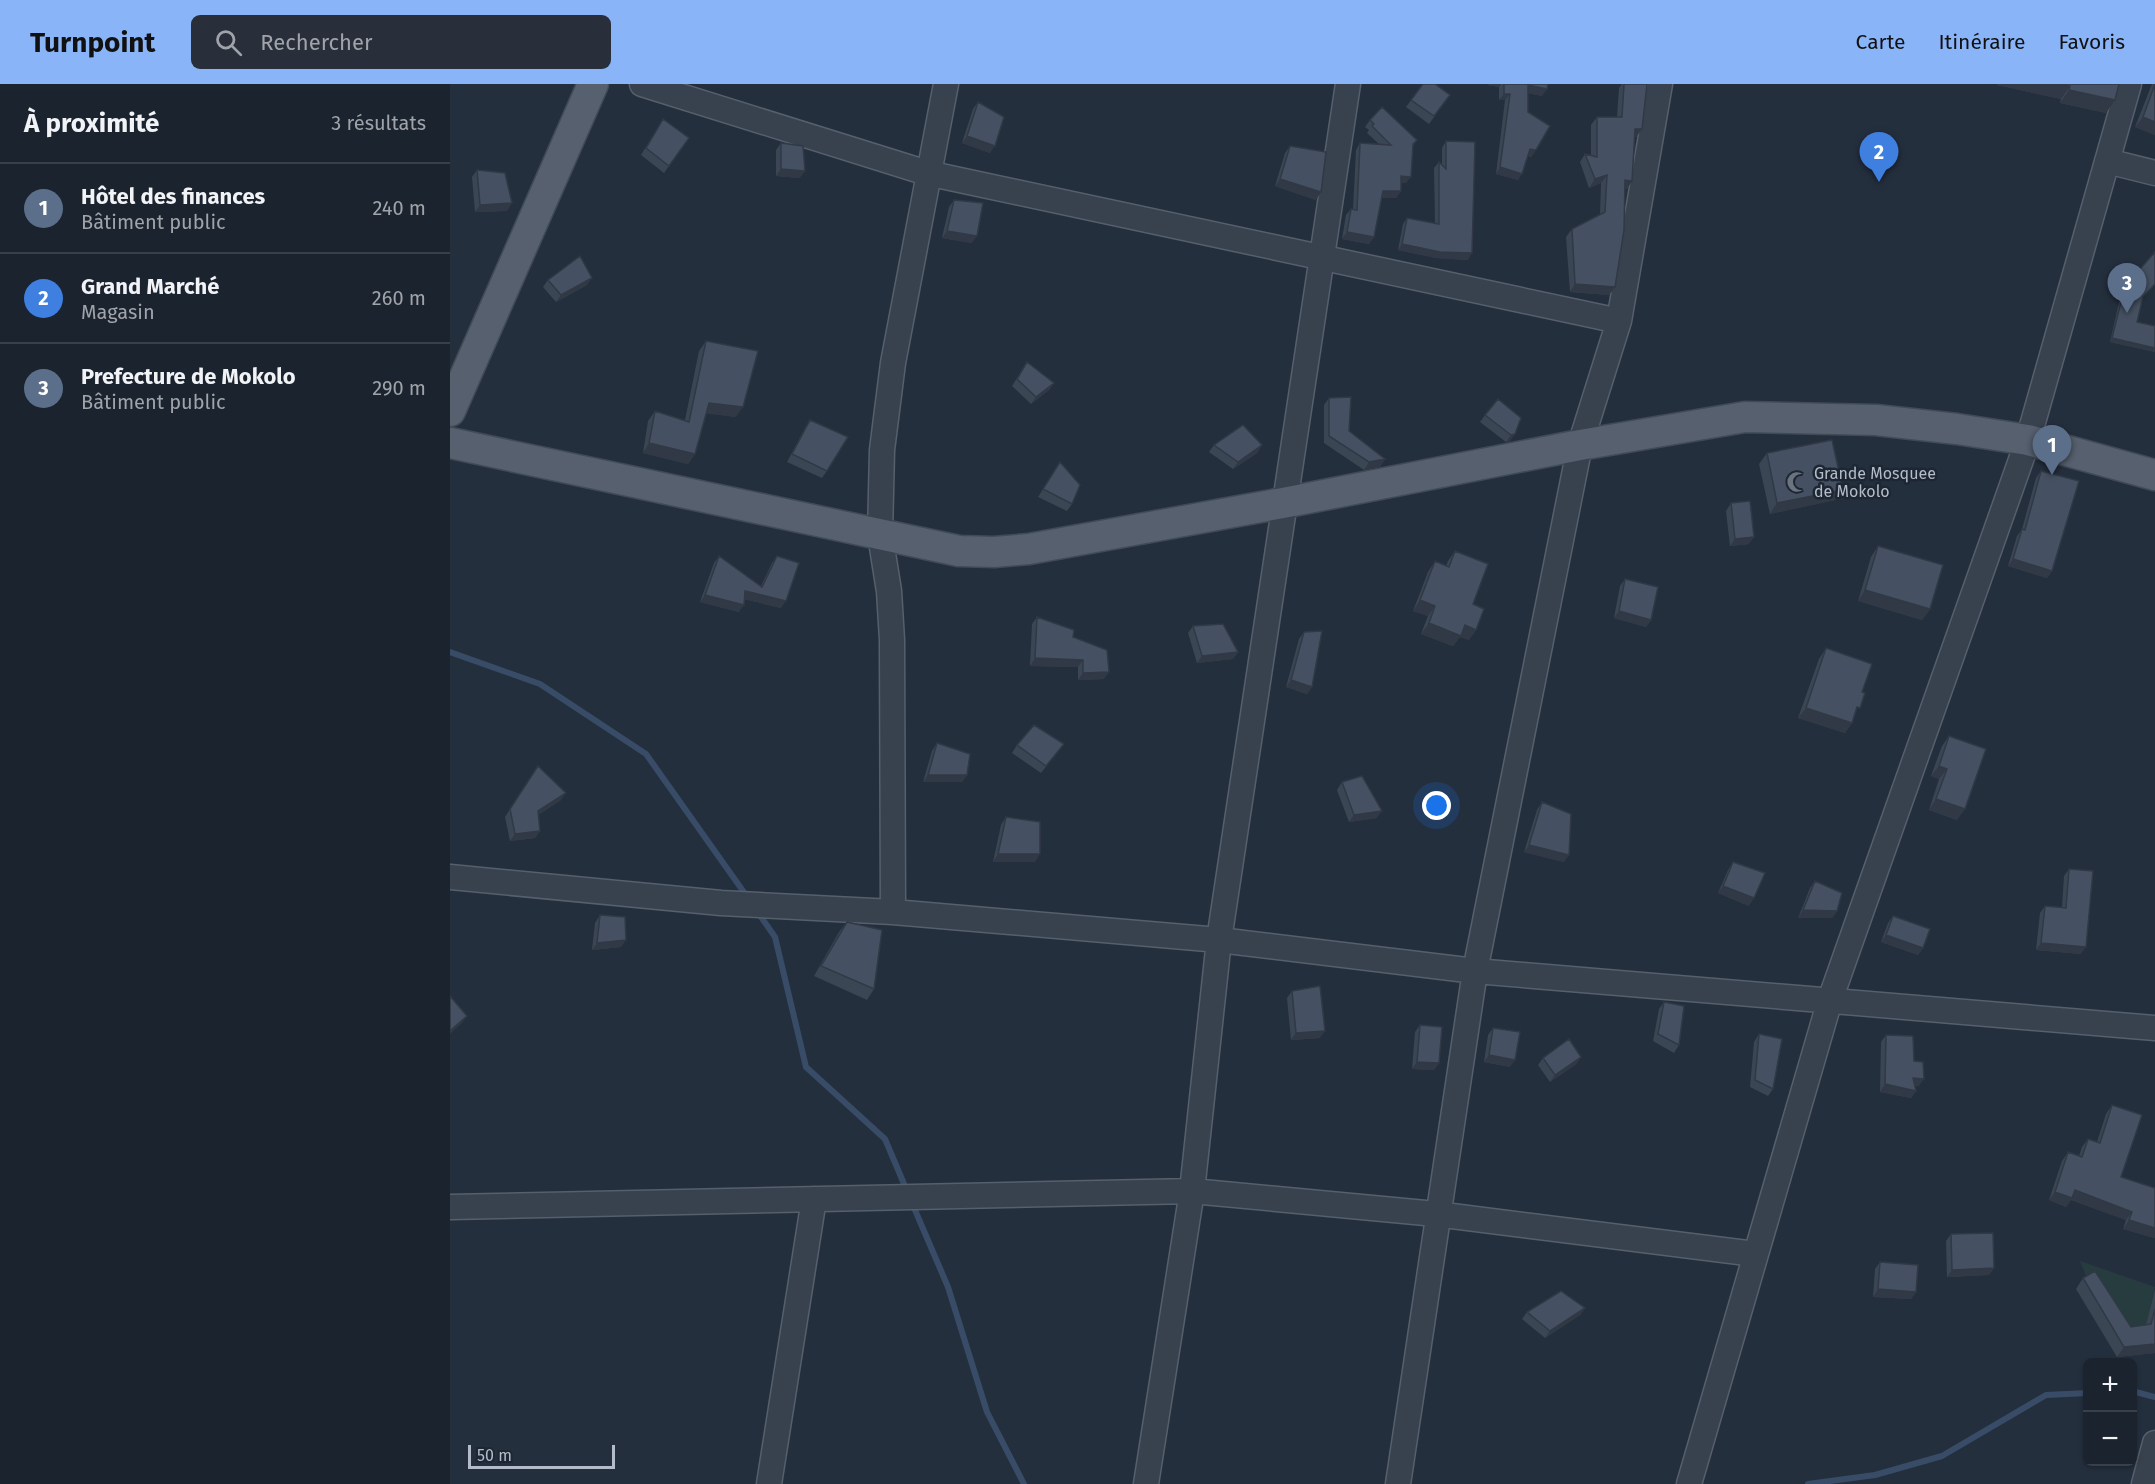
<!DOCTYPE html>
<html lang="fr">
<meta charset="utf-8">
<style>
:root{--surface:#1b232e;--page:#282f3a;--text:#f1f3f6;--muted:#a0a4aa;--line:#39404a;--accent:#8ab4f8}
body{margin:0;font-family:"Fira Sans",sans-serif;background:var(--page);color:var(--text)}
.controls{position:absolute;right:18px;bottom:18px;display:grid;overflow:hidden;border-radius:9px;box-shadow:0 2px 4px #0004}
.controls button{width:54px;height:54px;display:grid;place-items:center;padding:0;border:0;border-bottom:2px solid var(--line);background:var(--surface);color:var(--text);font:30px sans-serif}
.scale{position:absolute;left:18px;bottom:15px;width:147px;box-sizing:border-box;padding-left:6px;border:3px solid #b4bcc9;border-top:0;font-size:16px;line-height:21px;white-space:nowrap;color:#b4bcc9;-webkit-text-stroke:4px #1d2633;paint-order:stroke}
.you{position:absolute;left:987px;top:722px;width:21px;height:21px;margin:-15px;border:4px solid #fff;border-radius:50%;background:#1a73e8;box-shadow:0 0 0 9px #1a73e833}
.badge{display:grid;place-items:center;width:39px;height:39px;border-radius:50%;background:var(--accent);color:#fff;font-size:20px;font-weight:700}
.pin{position:absolute;translate:-50% -50px;filter:drop-shadow(0 2px 3px #0008)}
.pin::after{content:'';position:absolute;top:32px;width:21px;height:18px;background:inherit;clip-path:polygon(0 0,100% 0,50% 100%)}
.list{margin:0;padding:0;list-style:none}
h2{display:flex;justify-content:space-between;align-items:center;height:78px;margin:0;padding:0 24px;font-size:26px}
h2 small{font-size:20px;font-weight:400;color:var(--muted)}
.list li{display:grid;grid-template-columns:39px 1fr auto;gap:18px;align-items:center;box-sizing:border-box;height:90px;padding:0 24px;border-top:2px solid var(--line)}
.list b{display:block;font-size:22px;white-space:nowrap}
.list p{margin:0;font-size:20px;white-space:nowrap;color:var(--muted)}
.list em{font-size:20px;font-style:normal;color:var(--muted)}
.icon{flex:none;width:33px;height:33px;fill:none;stroke:currentColor;stroke-width:2;stroke-linecap:round;stroke-linejoin:round}
.map{position:relative;flex:none;width:1705px;height:1400px;overflow:hidden}
header{display:flex;align-items:center;gap:36px;box-sizing:border-box;height:84px;padding:0 30px;background:var(--accent);color:#111}
header strong{font-size:28px}
nav{display:flex;gap:33px;margin-inline-start:auto;font-size:21px}
.search{width:420px;height:54px;background:var(--page);display:flex;align-items:center;gap:15px;box-sizing:border-box;padding:0 21px;border-radius:9px;color:var(--muted);font-size:22px}
main{display:flex}
aside{flex:1;background:var(--surface)}
.map>svg:first-child{display:block}
.green{fill:#263c3f}
.lines{fill:none;stroke-linecap:round;stroke-linejoin:round}
.stream{stroke:#394c67;stroke-width:6}
.minor-casing{stroke:#565f6c;stroke-width:27}
.major-casing{stroke:#414a57;stroke-width:33}
.minor{stroke:#38414e;stroke-width:24}
.major{stroke:#56606e;stroke-width:30}
.wall{fill:#3b4654}
.shaded-wall{fill:#303945}
.building{fill:#455162;stroke:#303945;stroke-width:1.5}
.labels{text-anchor:middle;stroke-width:5;stroke-linejoin:round;paint-order:stroke}
.poi-label{font-size:16px;fill:#b4bcc9;stroke:#1d2633;text-anchor:start}
</style>
<header>
<strong>Turnpoint</strong>
<div class="search"><svg class="icon" aria-label="search" viewBox="0 0 24 24"><circle cx="10" cy="10" r="6"/><path d="M15 15l6 6"/></svg>Rechercher</div>
<nav><a>Carte</a><a>Itinéraire</a><a>Favoris</a></nav>
</header>
<main>
<aside>
<h2>À proximité<small>3 résultats</small></h2>
<ul class="list">
<li><span class="badge" style="background:#5c6f8a">1</span><div><b>Hôtel des finances</b><p>Bâtiment public</p></div><em>240 m</em></li>
<li><span class="badge" style="background:#3f7fe0">2</span><div><b>Grand Marché</b><p>Magasin</p></div><em>260 m</em></li>
<li><span class="badge" style="background:#5c6f8a">3</span><div><b>Prefecture de Mokolo</b><p>Bâtiment public</p></div><em>290 m</em></li>
</ul>
</aside>
<div class="map">
<svg width="1705" height="1400" viewBox="0 0 1705 1400">
<rect width="100%" height="100%" fill="#242f3e"/>
<path class="green" d="M 1630,1177 L 1705,1203 L 1694,1251 L 1673,1254 L 1641,1204 Z"/>
<g class="lines">
<path class="stream" d="M 0,568 L 90,600 L 196,670 L 298,814
M 307,827 L 325,853 L 356,983 L 435,1055 L 457,1107
M 462,1119 L 498,1203 L 537,1328 L 574,1400
M 1682,1307 L 1705,1313
M 1358,1400 L 1425,1391 L 1492,1372 L 1596,1311 L 1638,1309"/>
<g class="minor-casing">
<path id="minor" d="M 192,0 L 477,89 L 1169,237
M 1657,77 L 1705,89
M 0,793 L 271,819 L 443,828 L 769,856 L 1025,887 L 1705,944
M 443,828 L 442,556 L 439,507 L 430,451 L 432,366 L 443,279 L 496,0
M 0,1123 L 742,1107 L 986,1130 L 1305,1170
M 319,1400 L 364,1115
M 696,1400 L 742,1107 L 769,856 L 898,0
M 948,1400 L 1025,887 L 1130,361 L 1169,237 L 1210,0
M 1239,1400 L 1380,916 L 1578,356 L 1679,0
M 1694,1400 L 1705,1359"/>
</g>
<g class="major-casing">
<path id="major" d="M 0,327 L 143,0
M 0,359 L 509,467 L 544,468 L 579,465 L 833,419 L 1130,361 L 1295,333 L 1426,336 L 1507,345 L 1578,356 L 1705,391"/>
</g>
<use href="#minor" class="minor"/>
<use href="#major" class="major"/>
</g>
<path class="wall" d="M 973,0 L 1000,11 L 979,40 L 956,23 Z
M 1039,0 L 1098,0 L 1097,5 L 1092,12 L 1078,9 L 1078,28 L 1086,66 L 1081,73 L 1078,72 L 1068,96 L 1046,90 L 1055,16 L 1049,16 L 1049,3 L 1038,1 Z
M 1172,0 L 1197,0 L 1192,45 L 1186,53 L 1185,53 L 1182,97 L 1177,105 L 1175,105 L 1165,203 L 1159,211 L 1120,208 L 1116,153 L 1122,145 L 1150,131 L 1151,99 L 1139,104 L 1130,78 L 1135,70 L 1141,71 L 1141,41 L 1147,33 L 1167,33 L 1169,4 Z
M 1548,0 L 1669,0 L 1656,29 L 1610,19 L 1611,15 L 1547,1 Z
M 1702,0 L 1705,0 L 1705,51 L 1685,43 Z
M 528,18 L 540,69 L 512,59 L 523,25 Z
M 213,35 L 239,54 L 214,89 L 191,71 Z
M 920,36 L 967,56 L 963,62 L 956,99 L 951,99 L 951,107 L 946,114 L 931,114 L 924,153 L 919,160 L 892,155 L 896,131 L 901,125 L 903,125 L 906,66 L 910,59 L 929,60 L 917,49 L 919,46 L 915,43 Z
M 996,57 L 1018,176 L 986,174 L 948,166 L 953,140 L 957,134 L 985,139 L 984,84 L 989,78 L 992,80 L 992,64 Z
M 331,59 L 350,94 L 326,92 L 326,66 Z
M 840,62 L 866,116 L 825,102 L 835,69 Z
M 27,86 L 57,127 L 25,128 L 22,93 Z
M 504,116 L 522,159 L 492,154 L 499,123 Z
M 98,196 L 137,201 L 106,218 L 93,203 Z
M 1675,202 L 1693,214 L 1687,238 L 1705,242 L 1705,268 L 1660,258 L 1672,205 Z
M 256,257 L 286,333 L 256,329 L 245,370 L 238,380 L 193,369 L 198,337 L 205,327 L 235,336 L 249,267 Z
M 577,278 L 604,299 L 599,306 L 581,320 L 562,302 Z
M 879,314 L 899,347 L 935,375 L 930,383 L 914,386 L 874,359 L 874,321 Z
M 1035,331 L 1071,334 L 1060,357 L 1056,358 L 1030,338 Z
M 360,336 L 377,387 L 372,394 L 337,378 L 355,344 Z
M 764,361 L 812,361 L 807,369 L 783,385 L 759,368 Z
M 1317,369 L 1393,406 L 1385,416 L 1320,430 L 1309,380 Z
M 610,378 L 622,420 L 617,427 L 588,413 Z
M 1591,387 L 1602,487 L 1597,494 L 1558,482 L 1567,452 L 1572,445 L 1586,394 Z
M 1281,419 L 1299,460 L 1280,462 L 1276,427 Z
M 1428,462 L 1480,525 L 1472,536 L 1408,517 L 1421,473 Z
M 1005,467 L 1023,520 L 1026,546 L 1019,556 L 1010,553 L 1003,562 L 971,550 L 978,532 L 963,527 L 978,488 L 985,477 L 996,482 L 998,477 Z
M 269,472 L 311,502 L 322,479 L 327,472 L 331,524 L 294,515 L 289,528 L 250,518 L 264,479 Z
M 1175,495 L 1201,536 L 1196,543 L 1164,534 L 1170,502 Z
M 587,533 L 623,553 L 654,595 L 628,596 L 628,583 L 580,582 L 582,540 Z
M 743,542 L 788,568 L 783,575 L 747,579 L 738,549 Z
M 854,548 L 862,603 L 857,610 L 836,603 L 849,555 Z
M 1376,564 L 1404,633 L 1402,639 L 1395,649 L 1348,634 L 1369,575 Z
M 1499,652 L 1507,736 L 1479,726 L 1489,695 L 1481,692 L 1492,662 Z
M 487,659 L 517,691 L 512,698 L 473,698 L 482,667 Z
M 614,660 L 591,689 L 562,669 L 567,661 Z
M 83,689 L 111,716 L 88,731 L 90,747 L 85,754 L 60,757 L 55,733 Z
M 892,698 L 927,734 L 899,738 L 887,706 Z
M 1092,718 L 1114,778 L 1074,768 L 1087,726 Z
M 556,733 L 585,778 L 543,778 L 551,741 Z
M 1283,778 L 1299,822 L 1268,809 L 1278,786 Z
M 1619,785 L 1631,870 L 1586,866 L 1590,829 L 1595,822 L 1612,823 L 1614,792 Z
M 1365,797 L 1387,827 L 1382,834 L 1348,834 L 1360,804 Z
M 150,831 L 171,863 L 142,866 L 145,839 Z
M 1443,832 L 1473,864 L 1468,871 L 1431,858 L 1438,839 Z
M 397,838 L 424,905 L 417,916 L 364,892 L 389,848 Z
M 842,907 L 870,954 L 841,956 L 837,914 Z
M 1214,918 L 1229,961 L 1224,969 L 1203,957 L 1209,925 Z
M 970,941 L 989,979 L 984,986 L 962,985 L 965,948 Z
M 1043,944 L 1060,983 L 1034,978 L 1038,951 Z
M 1309,950 L 1323,1005 L 1318,1012 L 1300,1003 L 1304,958 Z
M 1436,951 L 1464,977 L 1469,1002 L 1465,1002 L 1466,1007 L 1461,1014 L 1430,1008 L 1431,958 Z
M 1131,973 L 1126,980 L 1100,998 L 1088,981 L 1093,974 Z
M 1662,1021 L 1671,1093 L 1704,1154 L 1673,1145 L 1676,1136 L 1621,1116 L 1616,1123 L 1599,1116 L 1612,1077 L 1618,1068 L 1629,1072 L 1632,1063 L 1638,1055 L 1647,1058 L 1656,1030 Z
M 1501,1150 L 1544,1184 L 1539,1191 L 1497,1193 L 1496,1157 Z
M 1430,1178 L 1466,1208 L 1461,1215 L 1423,1213 L 1425,1185 Z
M 1633,1194 L 1681,1243 L 1696,1241 L 1705,1205 L 1705,1269 L 1667,1273 L 1626,1205 Z
M 1135,1224 L 1130,1231 L 1095,1254 L 1072,1235 L 1077,1228 Z"/>
<path class="shaded-wall" d="M 1039,0 L 1051,0 L 1049,3 L 1038,1 Z
M 1548,0 L 1609,0 L 1620,2 L 1611,15 L 1547,1 Z
M 1078,1 L 1097,5 L 1092,12 L 1073,8 Z
M 1619,6 L 1665,16 L 1656,29 L 1610,19 Z
M 1054,10 L 1060,10 L 1055,16 L 1049,16 Z
M 1693,33 L 1705,38 L 1705,51 L 1685,43 Z
M 1185,45 L 1192,45 L 1186,53 L 1180,53 Z
M 517,52 L 545,62 L 540,69 L 512,59 Z
M 1080,65 L 1086,66 L 1081,73 L 1075,71 Z
M 1050,83 L 1072,90 L 1068,96 L 1046,90 Z
M 331,85 L 355,87 L 350,94 L 326,92 Z
M 1157,91 L 1151,99 L 1139,104 L 1145,95 Z
M 951,92 L 961,93 L 956,99 L 946,99 Z
M 830,95 L 871,108 L 866,116 L 825,102 Z
M 1175,96 L 1182,97 L 1177,105 L 1169,104 Z
M 933,107 L 951,107 L 946,114 L 928,114 Z
M 62,119 L 57,127 L 25,128 L 30,121 Z
M 497,147 L 527,152 L 522,159 L 492,154 Z
M 897,148 L 924,153 L 919,160 L 892,155 Z
M 952,160 L 1022,169 L 1018,176 L 986,174 L 948,166 Z
M 142,194 L 137,201 L 106,218 L 111,211 Z
M 1125,200 L 1165,203 L 1159,211 L 1120,208 Z
M 1662,254 L 1705,264 L 1705,268 L 1660,258 Z
M 604,299 L 599,306 L 581,320 L 586,313 Z
M 259,319 L 293,323 L 286,333 L 252,329 Z
M 1065,350 L 1060,357 L 1056,358 L 1061,351 Z
M 199,359 L 245,370 L 238,380 L 193,369 Z
M 812,361 L 807,369 L 783,385 L 788,378 Z
M 935,375 L 930,383 L 914,386 L 919,378 Z
M 1393,406 L 1385,416 L 1320,430 L 1327,419 Z
M 1304,453 L 1299,460 L 1280,462 L 1285,455 Z
M 1563,475 L 1602,487 L 1597,494 L 1558,482 Z
M 1415,506 L 1480,525 L 1472,536 L 1408,517 Z
M 295,507 L 336,517 L 331,524 L 290,514 Z
M 255,511 L 294,521 L 289,528 L 250,518 Z
M 970,516 L 985,522 L 978,532 L 963,527 Z
M 1169,527 L 1201,536 L 1196,543 L 1164,534 Z
M 979,539 L 1015,541 L 1026,546 L 1019,556 L 1010,553 L 1003,562 L 971,550 Z
M 788,568 L 783,575 L 747,579 L 752,572 Z
M 585,574 L 633,576 L 628,583 L 580,582 Z
M 659,588 L 654,595 L 628,596 L 633,589 Z
M 841,596 L 862,603 L 857,610 L 836,603 Z
M 1356,624 L 1402,639 L 1395,649 L 1348,634 Z
M 1489,682 L 1497,685 L 1489,695 L 1481,692 Z
M 478,691 L 517,691 L 512,698 L 473,698 Z
M 116,709 L 111,716 L 83,734 L 88,727 Z
M 1486,715 L 1515,725 L 1507,736 L 1479,726 Z
M 932,727 L 927,734 L 899,738 L 904,731 Z
M 90,747 L 85,754 L 60,757 L 65,750 Z
M 1079,761 L 1119,771 L 1114,778 L 1074,768 Z
M 548,770 L 590,770 L 585,778 L 543,778 Z
M 1273,802 L 1304,814 L 1299,822 L 1268,809 Z
M 1353,826 L 1387,827 L 1382,834 L 1348,834 Z
M 1436,851 L 1473,864 L 1468,871 L 1431,858 Z
M 176,856 L 171,863 L 142,866 L 147,859 Z
M 1591,859 L 1636,863 L 1631,870 L 1586,866 Z
M 17,932 L 12,939 L 0,950 L 0,947 Z
M 875,947 L 870,954 L 841,956 L 846,949 Z
M 1039,971 L 1065,976 L 1060,983 L 1034,978 Z
M 1131,973 L 1126,980 L 1100,998 L 1105,991 Z
M 967,978 L 989,979 L 984,986 L 962,985 Z
M 1463,994 L 1474,995 L 1469,1002 L 1458,1001 Z
M 1435,1000 L 1466,1007 L 1461,1014 L 1430,1008 Z
M 1625,1106 L 1682,1128 L 1676,1136 L 1621,1116 L 1616,1123 L 1599,1116 L 1605,1108 Z
M 1679,1136 L 1705,1144 L 1705,1154 L 1704,1154 L 1673,1145 Z
M 1544,1184 L 1539,1191 L 1497,1193 L 1502,1186 Z
M 1428,1205 L 1466,1208 L 1461,1215 L 1423,1213 Z
M 1135,1224 L 1130,1231 L 1095,1254 L 1100,1247 Z
M 1705,1260 L 1705,1269 L 1667,1273 L 1674,1263 Z"/>
<path class="building" d="M 973,0 L 985,0 L 1000,11 L 984,32 L 961,16 Z
M 1054,0 L 1098,0 L 1097,5 L 1078,1 L 1078,28 L 1100,42 L 1086,66 L 1080,65 L 1072,90 L 1050,83 L 1060,10 L 1054,10 Z
M 1174,0 L 1197,0 L 1192,45 L 1185,45 L 1182,97 L 1175,96 L 1174,146 L 1165,203 L 1125,200 L 1122,145 L 1155,128 L 1157,91 L 1145,95 L 1135,70 L 1147,73 L 1147,33 L 1172,33 Z
M 1609,0 L 1669,0 L 1665,16 L 1619,6 L 1620,2 Z
M 1705,0 L 1705,38 L 1693,33 Z
M 528,18 L 554,33 L 545,62 L 517,52 Z
M 932,23 L 967,56 L 963,60 L 961,93 L 951,92 L 951,107 L 933,107 L 924,153 L 897,148 L 901,125 L 907,126 L 910,59 L 941,61 L 922,42 L 924,40 L 920,36 Z
M 213,35 L 239,54 L 219,82 L 196,64 Z
M 996,57 L 1025,58 L 1022,169 L 990,168 L 952,160 L 957,134 L 989,140 L 989,78 L 996,85 Z
M 331,59 L 353,62 L 355,87 L 331,85 Z
M 840,62 L 876,68 L 871,108 L 830,95 Z
M 27,86 L 55,89 L 62,119 L 30,121 Z
M 504,116 L 533,119 L 527,152 L 497,147 Z
M 1705,168 L 1705,200 L 1693,213 L 1687,238 L 1705,242 L 1705,264 L 1662,254 L 1675,202 Z
M 130,172 L 142,194 L 111,211 L 98,196 Z
M 256,257 L 308,267 L 293,323 L 259,319 L 245,370 L 199,359 L 205,327 L 239,338 Z
M 577,278 L 604,299 L 586,313 L 567,295 Z
M 901,313 L 899,347 L 935,375 L 919,378 L 879,352 L 879,314 Z
M 1048,315 L 1071,334 L 1065,350 L 1061,351 L 1035,331 Z
M 360,336 L 398,353 L 377,387 L 342,370 Z
M 793,341 L 812,361 L 788,378 L 764,361 Z
M 1382,356 L 1393,406 L 1327,419 L 1317,369 Z
M 610,378 L 630,401 L 622,420 L 593,405 Z
M 1591,387 L 1629,397 L 1602,487 L 1563,475 L 1572,445 L 1575,446 Z
M 1300,417 L 1304,453 L 1285,455 L 1281,419 Z
M 1428,462 L 1493,481 L 1480,525 L 1415,506 Z
M 1005,467 L 1038,480 L 1023,520 L 1034,525 L 1026,546 L 1015,541 L 1011,552 L 979,539 L 985,522 L 970,516 L 985,477 L 999,483 Z
M 269,472 L 312,503 L 327,472 L 349,479 L 336,517 L 295,507 L 294,521 L 255,511 Z
M 1175,495 L 1208,503 L 1201,536 L 1169,527 Z
M 587,533 L 624,546 L 623,553 L 657,566 L 659,588 L 633,589 L 633,576 L 585,574 Z
M 773,540 L 788,568 L 752,572 L 743,542 Z
M 872,547 L 862,603 L 841,596 L 854,548 Z
M 1376,564 L 1422,580 L 1412,608 L 1415,609 L 1410,624 L 1407,623 L 1402,639 L 1356,624 Z
M 584,641 L 614,660 L 596,682 L 567,661 Z
M 1499,652 L 1536,665 L 1515,725 L 1486,715 L 1497,685 L 1489,682 Z
M 487,659 L 520,670 L 517,691 L 478,691 Z
M 88,682 L 116,709 L 88,727 L 90,747 L 65,750 L 60,725 Z
M 912,692 L 932,727 L 904,731 L 892,698 Z
M 1092,718 L 1121,730 L 1119,771 L 1079,761 Z
M 556,733 L 590,738 L 590,770 L 548,770 Z
M 1283,778 L 1315,789 L 1304,814 L 1273,802 Z
M 1619,785 L 1643,787 L 1636,863 L 1591,859 L 1595,822 L 1616,824 Z
M 1365,797 L 1392,809 L 1387,827 L 1353,826 Z
M 150,831 L 175,833 L 176,856 L 147,859 Z
M 1443,832 L 1480,845 L 1473,864 L 1436,851 Z
M 397,838 L 432,846 L 424,905 L 371,882 Z
M 870,902 L 875,947 L 846,949 L 842,907 Z
M 0,912 L 17,932 L 0,947 Z
M 1214,918 L 1234,922 L 1229,961 L 1208,950 Z
M 970,941 L 992,943 L 989,979 L 967,978 Z
M 1043,944 L 1070,948 L 1065,976 L 1039,971 Z
M 1309,950 L 1332,955 L 1323,1005 L 1305,996 Z
M 1436,951 L 1463,952 L 1464,977 L 1473,978 L 1474,995 L 1463,994 L 1466,1007 L 1435,1000 Z
M 1119,955 L 1131,973 L 1105,991 L 1093,974 Z
M 1662,1021 L 1692,1031 L 1671,1093 L 1705,1104 L 1705,1144 L 1679,1136 L 1682,1128 L 1625,1106 L 1622,1114 L 1605,1108 L 1618,1068 L 1632,1073 L 1638,1055 L 1650,1059 Z
M 1543,1149 L 1544,1184 L 1502,1186 L 1501,1150 Z
M 1430,1178 L 1468,1181 L 1466,1208 L 1428,1205 Z
M 1645,1187 L 1681,1243 L 1701,1240 L 1705,1225 L 1705,1260 L 1674,1263 L 1633,1194 Z
M 1111,1207 L 1135,1224 L 1100,1247 L 1077,1228 Z"/>
<defs>
<g id="mosque-bare" transform="scale(1.62)"><path d="M3.5-4.9A6 6 0 1 0 3.5 4.9A5 5 0 1 1 3.5-4.9Z" fill="#6b7280" stroke="#1d2633" stroke-width="2.5" paint-order="stroke"/></g>
</defs>
<g fill-rule="evenodd">
<use href="#mosque-bare" x="1347" y="398"/>
</g>
<g class="labels">
<g class="poi-label">
<text x="1364" y="395">Grande Mosquee<tspan x="1364" dy="18">de Mokolo</tspan></text>
</g>
</g>
</svg>
<div class="controls">
<button>+</button>
<button>−</button>
</div>
<div class="scale">50 m</div>
<div class="you"></div>
<div class="pin badge" style="left:1602px;top:391px;background:#5c6f8a">1</div>
<div class="pin badge" style="left:1429px;top:98px;background:#3f7fe0">2</div>
<div class="pin badge" style="left:1677px;top:229px;background:#5c6f8a">3</div>
</div>
</main>
